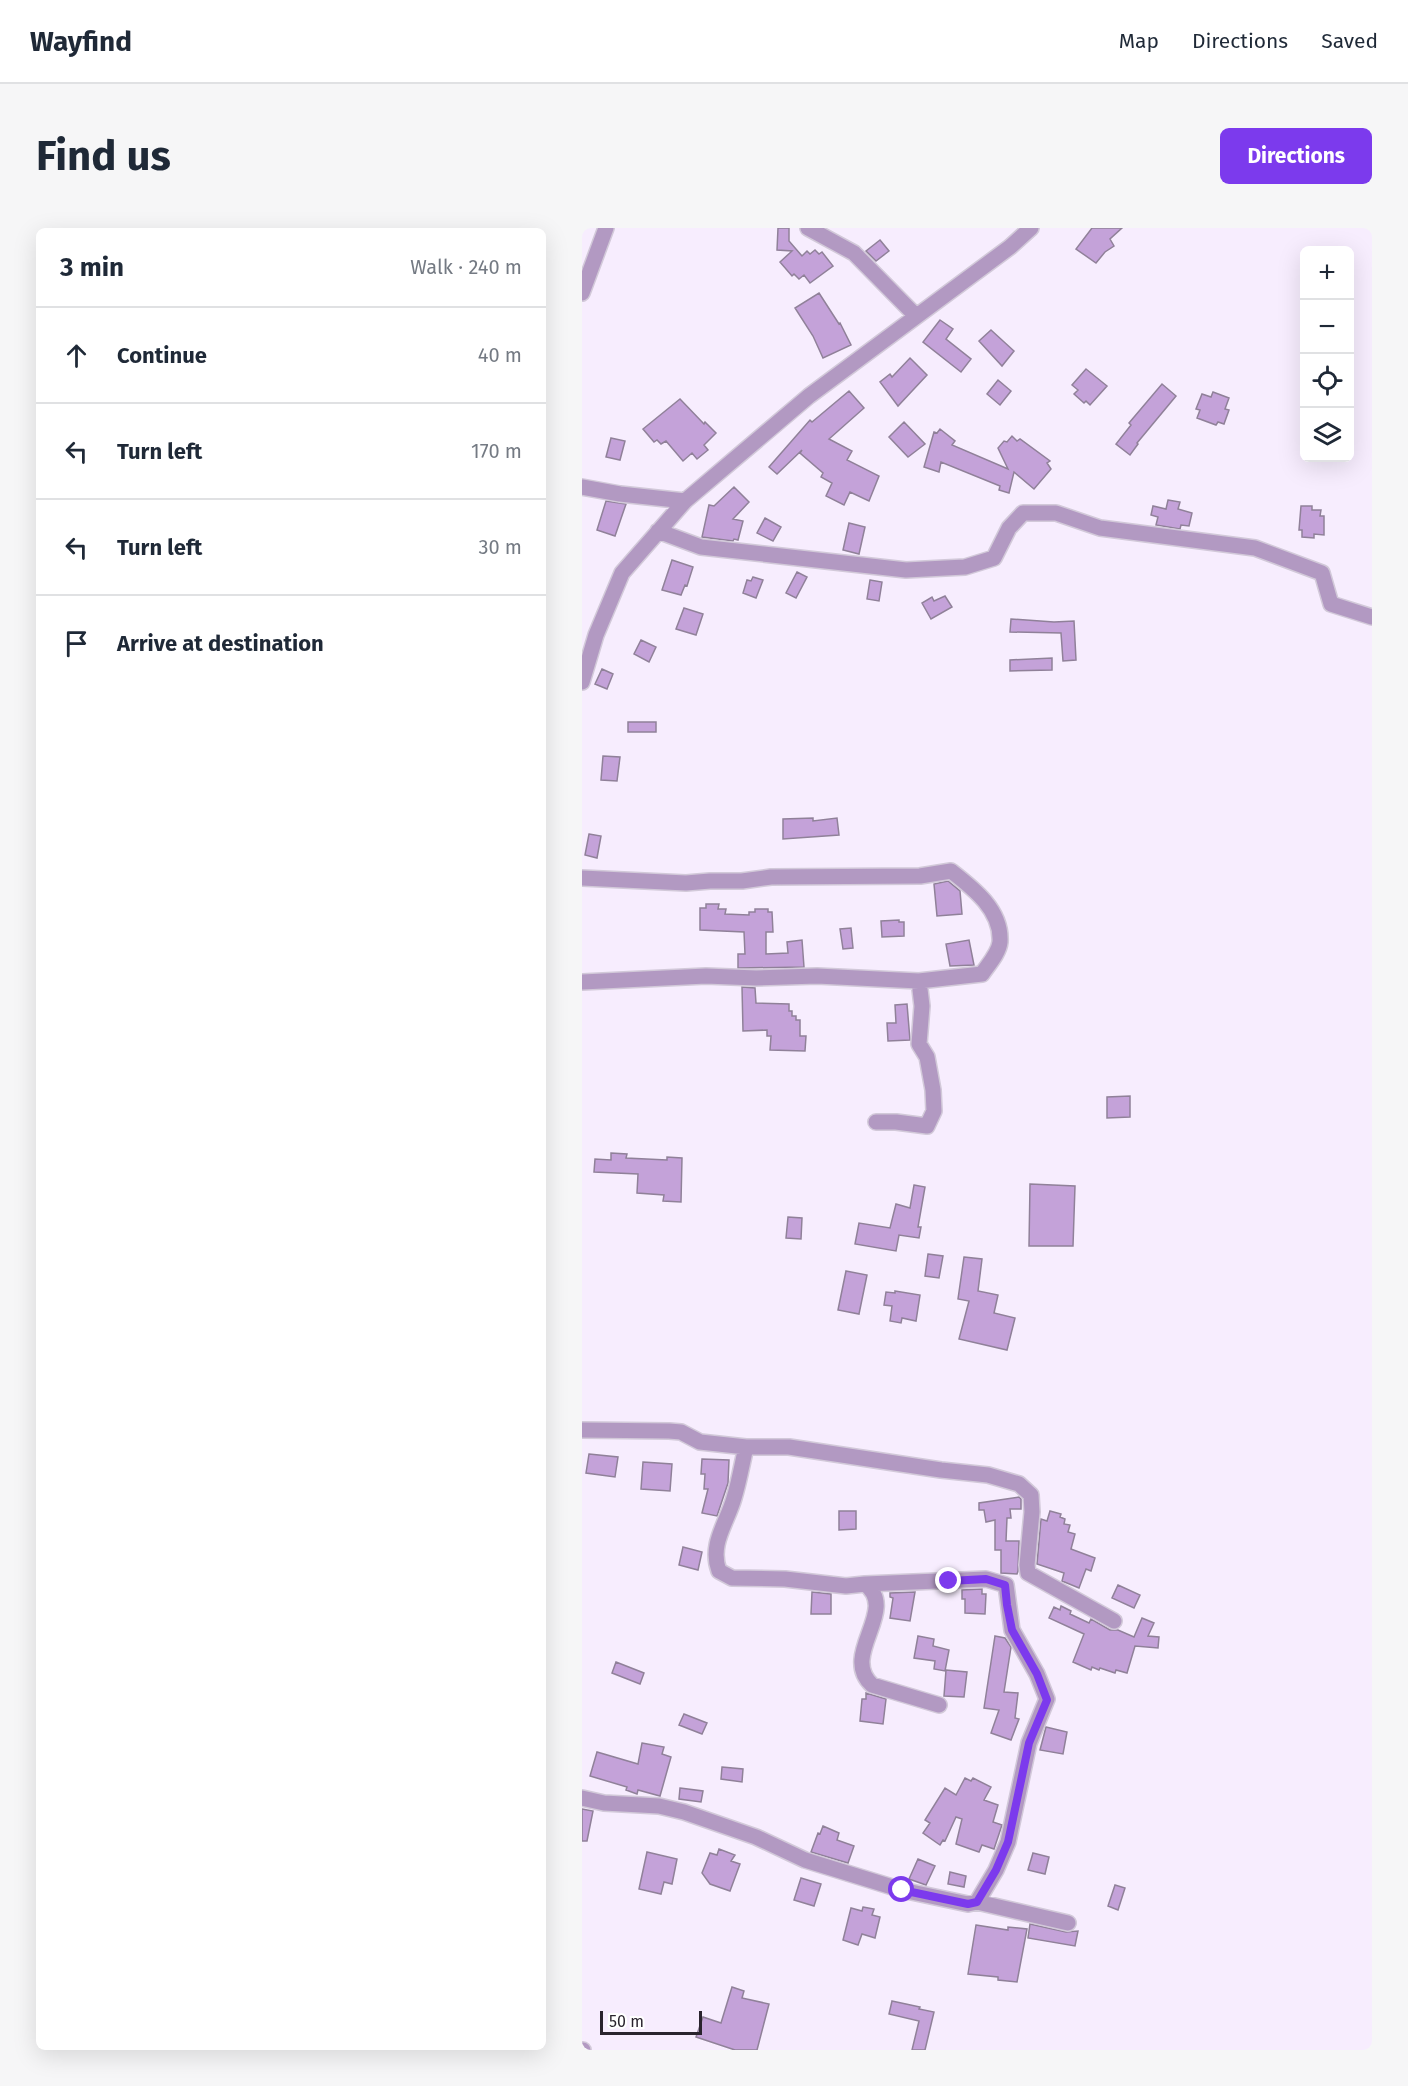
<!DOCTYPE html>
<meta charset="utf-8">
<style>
:root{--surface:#fff;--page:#f6f6f7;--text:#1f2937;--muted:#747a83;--line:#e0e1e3;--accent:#7c3aed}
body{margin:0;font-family:"Fira Sans",sans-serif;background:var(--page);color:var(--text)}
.controls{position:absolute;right:18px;top:18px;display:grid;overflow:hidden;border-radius:9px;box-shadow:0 6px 24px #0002}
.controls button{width:54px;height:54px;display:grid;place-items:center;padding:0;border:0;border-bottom:2px solid var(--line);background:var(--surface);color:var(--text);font:30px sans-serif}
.scale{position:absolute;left:18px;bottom:15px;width:102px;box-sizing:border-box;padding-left:6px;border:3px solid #2a242e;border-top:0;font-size:16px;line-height:21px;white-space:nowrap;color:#2a242e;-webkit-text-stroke:4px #fff;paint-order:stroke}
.stop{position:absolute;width:18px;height:18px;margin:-14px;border:4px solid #7c3aed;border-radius:50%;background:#fff}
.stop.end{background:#7c3aed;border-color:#fff;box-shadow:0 2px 6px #0008}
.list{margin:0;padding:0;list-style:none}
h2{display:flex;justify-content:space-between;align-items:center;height:78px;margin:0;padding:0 24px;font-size:26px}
h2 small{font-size:20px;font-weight:400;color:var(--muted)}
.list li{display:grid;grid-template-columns:39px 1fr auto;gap:18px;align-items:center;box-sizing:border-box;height:96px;padding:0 24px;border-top:2px solid var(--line)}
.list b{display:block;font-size:22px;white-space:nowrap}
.list em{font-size:20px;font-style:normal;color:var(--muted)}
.icon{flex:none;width:33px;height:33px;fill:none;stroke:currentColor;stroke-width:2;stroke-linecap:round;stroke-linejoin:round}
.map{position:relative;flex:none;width:790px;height:1822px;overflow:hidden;border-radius:9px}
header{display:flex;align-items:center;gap:36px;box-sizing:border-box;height:84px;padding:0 30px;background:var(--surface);border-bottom:2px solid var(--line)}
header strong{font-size:28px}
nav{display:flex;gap:33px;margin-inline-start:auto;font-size:21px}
.intro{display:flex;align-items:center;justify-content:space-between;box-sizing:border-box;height:144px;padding:0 36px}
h1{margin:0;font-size:42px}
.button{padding:15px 27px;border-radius:9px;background:var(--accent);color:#fff;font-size:21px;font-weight:700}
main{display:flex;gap:36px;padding:0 36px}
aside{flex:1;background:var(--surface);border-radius:9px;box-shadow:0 6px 24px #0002}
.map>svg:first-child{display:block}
.building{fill:#c4a2d9;stroke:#908199;stroke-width:1.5}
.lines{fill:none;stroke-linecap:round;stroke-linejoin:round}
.minor-casing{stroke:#d2c9d9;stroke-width:18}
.minor{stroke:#b299c2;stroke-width:15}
.route{stroke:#7c3aed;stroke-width:8}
</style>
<header>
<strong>Wayfind</strong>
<nav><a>Map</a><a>Directions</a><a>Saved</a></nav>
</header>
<div class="intro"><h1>Find us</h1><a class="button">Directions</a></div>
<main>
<aside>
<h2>3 min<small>Walk · 240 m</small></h2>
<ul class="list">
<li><svg class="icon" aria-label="ahead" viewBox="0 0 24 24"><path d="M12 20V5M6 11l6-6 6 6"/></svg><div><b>Continue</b></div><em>40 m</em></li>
<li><svg class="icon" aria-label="left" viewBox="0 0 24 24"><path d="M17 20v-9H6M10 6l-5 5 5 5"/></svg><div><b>Turn left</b></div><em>170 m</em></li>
<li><svg class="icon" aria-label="left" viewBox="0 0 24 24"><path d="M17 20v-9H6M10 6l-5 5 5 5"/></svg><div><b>Turn left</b></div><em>30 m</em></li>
<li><svg class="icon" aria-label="arrive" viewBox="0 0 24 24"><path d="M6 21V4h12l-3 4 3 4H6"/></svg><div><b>Arrive at destination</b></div></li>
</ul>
</aside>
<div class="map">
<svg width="790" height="1822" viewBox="0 0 790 1822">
<rect width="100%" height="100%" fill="#f7edfe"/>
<path class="building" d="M 196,0 L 207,0 L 207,13 L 220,28 L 225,23 L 228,26 L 233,22 L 237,26 L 240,24 L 251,38 L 228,55 L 222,47 L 217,51 L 212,46 L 210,48 L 198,34 L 210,23 L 195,22 Z
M 510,0 L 540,0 L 528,11 L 532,18 L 523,24 L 514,35 L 494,21 Z
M 298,12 L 307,23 L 294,33 L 284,23 Z
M 237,65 L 257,96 L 258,95 L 269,117 L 241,130 L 231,108 L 213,80 Z
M 358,92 L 371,101 L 364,111 L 389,131 L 379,144 L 341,114 Z
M 409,102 L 432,123 L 420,138 L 397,113 Z
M 328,130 L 345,147 L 316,178 L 298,154 L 308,146 L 310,149 Z
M 504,141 L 525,158 L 508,177 L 504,173 L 502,175 L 492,166 L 496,162 L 490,157 Z
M 416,152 L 429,163 L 418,177 L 405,166 Z
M 580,156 L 594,168 L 555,215 L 556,216 L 548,227 L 534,216 L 549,197 L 547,195 Z
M 267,163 L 282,180 L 247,211 L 270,223 L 265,232 L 297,248 L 287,273 L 268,264 L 262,277 L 244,268 L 250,255 L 239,249 L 241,245 L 218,225 L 220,222 L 195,246 L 187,239 L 228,192 L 230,194 Z
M 631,164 L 647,170 L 643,181 L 647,182 L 642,196 L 636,194 L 634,197 L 615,190 L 618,182 L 614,181 L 620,166 L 629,169 Z
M 98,171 L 122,196 L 123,194 L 134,205 L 122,217 L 126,222 L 115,231 L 110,225 L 101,233 L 84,213 L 79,216 L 75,212 L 72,214 L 61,201 Z
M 322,194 L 343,216 L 326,229 L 307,209 Z
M 358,201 L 373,213 L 370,217 L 426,241 L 416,220 L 422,213 L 425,214 L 430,208 L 435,213 L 438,211 L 468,233 L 465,235 L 469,241 L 452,261 L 432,244 L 427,265 L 417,262 L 418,258 L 359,234 L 357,244 L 342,239 L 352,204 L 355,205 Z
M 29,210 L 43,213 L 38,232 L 24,229 Z
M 152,259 L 167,274 L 151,291 L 161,293 L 156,312 L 152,311 L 151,313 L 120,309 L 127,277 L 132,278 Z
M 586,272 L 598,274 L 596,281 L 610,285 L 607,298 L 599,297 L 598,301 L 574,297 L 576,289 L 569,287 L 571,278 L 584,281 Z
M 24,273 L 44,276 L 33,308 L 15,302 Z
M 719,278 L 730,278 L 730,282 L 739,282 L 738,288 L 742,288 L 742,307 L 732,306 L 732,310 L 720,309 L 720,302 L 717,302 Z
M 183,290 L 199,299 L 191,313 L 175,305 Z
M 267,295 L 283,299 L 277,326 L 261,322 Z
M 90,332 L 111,339 L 105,358 L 103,357 L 99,367 L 80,362 Z
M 215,344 L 225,349 L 214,370 L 204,365 Z
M 171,349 L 181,352 L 174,370 L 161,365 L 165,352 L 169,353 Z
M 288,352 L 300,354 L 297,373 L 285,371 Z
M 363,368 L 370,379 L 349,391 L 340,375 L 350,369 L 352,373 Z
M 102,380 L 121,386 L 114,407 L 94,401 Z
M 429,391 L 472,394 L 492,393 L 494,432 L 481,433 L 479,405 L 428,404 Z
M 59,412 L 74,419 L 67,434 L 52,426 Z
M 470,430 L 470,442 L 428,443 L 428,432 Z
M 20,441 L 31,446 L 25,461 L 13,456 Z
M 46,494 L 74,494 L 74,504 L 46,504 Z
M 21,528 L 38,529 L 35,553 L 19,552 Z
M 231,590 L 231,593 L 255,590 L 257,607 L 201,611 L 201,591 Z
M 7,606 L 19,608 L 15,630 L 3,627 Z
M 366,653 L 378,663 L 380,686 L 355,688 L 352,656 Z
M 124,676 L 137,676 L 136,681 L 144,681 L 143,686 L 167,687 L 167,684 L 173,684 L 173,681 L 186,681 L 186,684 L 190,684 L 191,704 L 184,704 L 184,726 L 206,725 L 205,714 L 220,712 L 222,739 L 156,740 L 156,726 L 163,726 L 162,704 L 118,702 L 118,680 L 124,680 Z
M 317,692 L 317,694 L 322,694 L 322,708 L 300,709 L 299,693 Z
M 269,700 L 271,720 L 261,721 L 258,701 Z
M 387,712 L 392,737 L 368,738 L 364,716 Z
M 160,759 L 173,760 L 174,775 L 207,776 L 207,783 L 210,783 L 210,788 L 214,788 L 214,792 L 218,792 L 218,808 L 224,808 L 223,823 L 188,822 L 189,808 L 185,808 L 185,802 L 161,803 Z
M 325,776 L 328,812 L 306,813 L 305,795 L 314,795 L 313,777 Z
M 548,868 L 548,889 L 525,890 L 525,869 Z
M 29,925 L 45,926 L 44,930 L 85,932 L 85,929 L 100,930 L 99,974 L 81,973 L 82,967 L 55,965 L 56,946 L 12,944 L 13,931 L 29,932 Z
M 448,956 L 493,958 L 491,1018 L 447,1018 Z
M 332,957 L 343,959 L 336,999 L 339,999 L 337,1010 L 317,1007 L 314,1023 L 273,1016 L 277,995 L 308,1000 L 314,976 L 328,980 Z
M 206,989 L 220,990 L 219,1011 L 204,1010 Z
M 346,1026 L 361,1028 L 357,1050 L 343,1048 Z
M 382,1029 L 400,1031 L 396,1063 L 416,1067 L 412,1085 L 433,1090 L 425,1122 L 377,1111 L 387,1073 L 376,1071 Z
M 264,1043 L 285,1047 L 277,1086 L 256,1082 Z
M 313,1063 L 338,1067 L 334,1093 L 320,1090 L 319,1095 L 308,1093 L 310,1078 L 302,1077 L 304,1064 L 313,1065 Z
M 7,1226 L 36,1229 L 33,1249 L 4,1245 Z
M 120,1231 L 147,1232 L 146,1255 L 135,1288 L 120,1285 L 126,1261 L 122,1261 L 123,1246 L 119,1246 Z
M 61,1234 L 90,1236 L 88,1263 L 59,1261 Z
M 437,1269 L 439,1271 L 439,1281 L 428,1281 L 429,1290 L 425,1290 L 424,1313 L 437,1313 L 436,1343 L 435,1346 L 419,1345 L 419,1322 L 413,1322 L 413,1292 L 404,1294 L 402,1282 L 397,1282 L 397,1275 Z
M 257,1283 L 274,1283 L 274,1301 L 257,1302 Z
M 468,1283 L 479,1286 L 478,1289 L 483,1291 L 482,1296 L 488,1297 L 486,1304 L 493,1306 L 489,1321 L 513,1330 L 509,1343 L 504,1341 L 497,1360 L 480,1353 L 482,1345 L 455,1336 L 459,1291 L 465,1293 Z
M 101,1319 L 120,1324 L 116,1342 L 97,1337 Z
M 536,1357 L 558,1367 L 552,1380 L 530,1370 Z
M 400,1361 L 400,1366 L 404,1366 L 403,1386 L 383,1385 L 383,1371 L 380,1371 L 380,1362 Z
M 230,1364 L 249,1366 L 249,1386 L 229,1386 Z
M 333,1364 L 328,1393 L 308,1390 L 311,1370 L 308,1369 L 308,1365 Z
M 479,1378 L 489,1383 L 488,1386 L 507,1395 L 509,1391 L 528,1402 L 536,1402 L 552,1409 L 560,1390 L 572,1395 L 566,1408 L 577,1409 L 576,1420 L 553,1418 L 545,1445 L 534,1442 L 533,1445 L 518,1440 L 517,1442 L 510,1439 L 509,1442 L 491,1434 L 502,1406 L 467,1390 L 472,1379 L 478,1382 Z
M 336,1408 L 352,1411 L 351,1418 L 367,1422 L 363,1443 L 352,1441 L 353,1433 L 332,1430 Z
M 413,1408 L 423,1410 L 429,1419 L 422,1464 L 436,1465 L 433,1490 L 437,1491 L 429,1512 L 409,1505 L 417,1482 L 402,1480 Z
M 34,1434 L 62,1445 L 58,1456 L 30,1445 Z
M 364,1442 L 385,1444 L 382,1469 L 362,1468 Z
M 284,1465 L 304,1471 L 301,1496 L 278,1493 L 280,1471 L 284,1471 Z
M 102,1486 L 125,1495 L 120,1506 L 97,1497 Z
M 464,1499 L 485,1504 L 481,1526 L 458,1522 Z
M 60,1515 L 82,1519 L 80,1526 L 89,1529 L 78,1568 L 56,1562 L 55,1566 L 44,1562 L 45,1559 L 8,1548 L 15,1524 L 56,1536 Z
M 140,1539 L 161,1541 L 160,1554 L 139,1551 Z
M 383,1550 L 389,1553 L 391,1550 L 409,1559 L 402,1572 L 416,1577 L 411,1594 L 420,1597 L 412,1621 L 400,1617 L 397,1624 L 374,1616 L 380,1591 L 374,1589 L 363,1613 L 361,1612 L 358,1617 L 341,1605 L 348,1595 L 343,1592 L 363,1560 L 374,1567 Z
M 98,1560 L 121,1563 L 119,1574 L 97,1571 Z
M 0,1581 L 11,1583 L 5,1613 L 0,1613 Z
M 241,1598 L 257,1605 L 255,1612 L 272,1618 L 266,1635 L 229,1624 L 236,1605 L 238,1606 Z
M 137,1621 L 153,1627 L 149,1633 L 158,1636 L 148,1663 L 128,1656 L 120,1645 L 128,1625 L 135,1627 Z
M 65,1624 L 95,1631 L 90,1656 L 82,1654 L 79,1666 L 57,1661 Z
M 451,1625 L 467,1629 L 463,1646 L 446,1642 Z
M 336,1631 L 353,1638 L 344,1657 L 327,1651 Z
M 368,1644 L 384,1648 L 382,1659 L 366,1656 Z
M 219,1650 L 239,1656 L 232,1678 L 212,1672 Z
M 533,1657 L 543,1660 L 536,1682 L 526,1678 Z
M 281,1679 L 292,1681 L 290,1687 L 298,1689 L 293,1710 L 280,1706 L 276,1717 L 261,1712 L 269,1680 L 280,1683 Z
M 448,1696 L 484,1704 L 496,1703 L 493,1718 L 446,1710 Z
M 394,1697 L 426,1702 L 426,1699 L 445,1701 L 435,1754 L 416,1752 L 416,1749 L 386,1746 Z
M 150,1759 L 162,1763 L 160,1770 L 187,1776 L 175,1822 L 153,1822 L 114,1809 L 121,1789 L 139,1795 Z
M 310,1773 L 338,1779 L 337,1781 L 352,1784 L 343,1822 L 330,1822 L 337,1793 L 307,1786 Z"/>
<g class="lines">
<g class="minor-casing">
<path id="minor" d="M 226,0 L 272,25 L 334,88
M 0,65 L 24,0
M 0,259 L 38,266 L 103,273
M 76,303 L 119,319 L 324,342 L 383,339 L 412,330 L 427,300 L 441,285 L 474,285 L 518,300 L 673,320 L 740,345 L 749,376 L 790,389
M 0,454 L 14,407 L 40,345 L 103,273 L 227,168 L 428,19 L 449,0
M 0,650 L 104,655 L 128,653 L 160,653 L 189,649 L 338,648 L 369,643 C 391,660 420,682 418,714 C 417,725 406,737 400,746 L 337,753
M 0,754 L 124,748 L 174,750 L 235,748 L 337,753 L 340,778 L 337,816 L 345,829 L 351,862 L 352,883 L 345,898 L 314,894 L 294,894
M 0,1202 L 87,1203 L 99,1204 L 118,1214 L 164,1219 L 207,1219 L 359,1242 L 406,1247 L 437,1256 L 449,1267 L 450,1284 L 445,1337 L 446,1345 L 532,1393
M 164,1219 C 160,1236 157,1254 152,1270 C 145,1295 127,1316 137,1343 L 150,1350 L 203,1351 L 264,1358 L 283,1356 C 318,1382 257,1427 290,1457 L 357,1477
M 283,1356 L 404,1351 L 424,1357 L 430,1402 L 455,1446 L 465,1471 L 447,1515 L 426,1614 L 414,1642 L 395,1674
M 0,1570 L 22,1575 L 77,1578 L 102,1584 L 174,1609 L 223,1632 L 320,1662 L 386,1676 L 395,1674 L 486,1695
M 0,1822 L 1,1822"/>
</g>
<use href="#minor" class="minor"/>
</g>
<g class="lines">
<path class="route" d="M 320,1662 L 386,1676 L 395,1674 L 414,1642 L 426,1614 L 447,1515 L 465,1472 L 455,1446 L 430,1402 L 425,1377 L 423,1357 L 404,1351 L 367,1353"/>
</g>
</svg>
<div class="controls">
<button>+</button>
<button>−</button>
<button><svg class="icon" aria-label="locate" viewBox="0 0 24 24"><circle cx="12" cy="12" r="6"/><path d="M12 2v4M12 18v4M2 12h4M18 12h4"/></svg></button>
<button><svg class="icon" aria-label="layers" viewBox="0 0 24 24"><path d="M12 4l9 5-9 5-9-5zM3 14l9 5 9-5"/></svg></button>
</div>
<div class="scale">50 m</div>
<div class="stop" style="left:320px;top:1662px"></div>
<div class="stop end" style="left:367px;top:1353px"></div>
</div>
</main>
